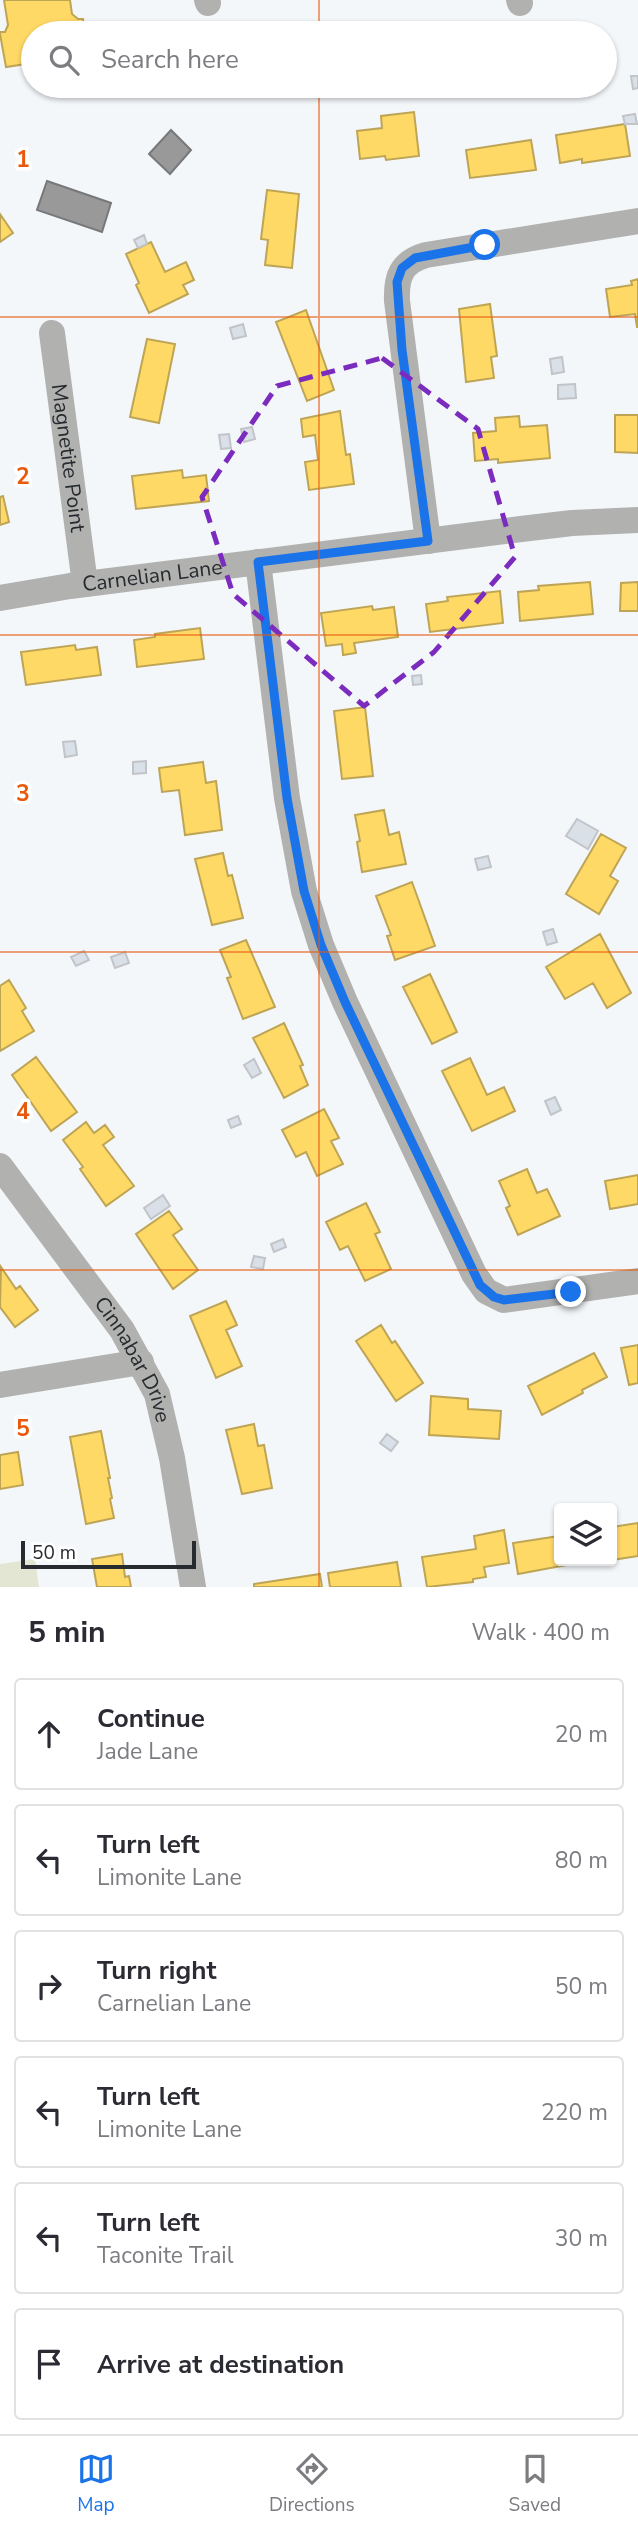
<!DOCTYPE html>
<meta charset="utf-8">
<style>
:root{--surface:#fff;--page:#f2f2f3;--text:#2b2b33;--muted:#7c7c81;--line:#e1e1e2;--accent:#1a73e8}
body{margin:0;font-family:"Nunito Sans",sans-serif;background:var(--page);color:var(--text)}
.controls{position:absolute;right:21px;bottom:21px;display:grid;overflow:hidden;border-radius:7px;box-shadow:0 2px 5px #0004}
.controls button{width:63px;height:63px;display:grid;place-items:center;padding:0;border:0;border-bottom:2px solid var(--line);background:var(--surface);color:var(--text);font:35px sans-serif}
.scale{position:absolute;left:21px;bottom:18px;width:175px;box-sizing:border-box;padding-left:7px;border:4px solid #272b30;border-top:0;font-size:19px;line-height:24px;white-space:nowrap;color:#272b30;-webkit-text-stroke:5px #fff;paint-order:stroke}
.stop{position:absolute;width:21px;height:21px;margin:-16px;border:5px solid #1a73e8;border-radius:50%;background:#fff}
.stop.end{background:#1a73e8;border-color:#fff;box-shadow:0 2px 7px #0008}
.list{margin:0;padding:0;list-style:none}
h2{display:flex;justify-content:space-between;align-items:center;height:91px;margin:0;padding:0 28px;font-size:30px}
h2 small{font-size:23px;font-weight:400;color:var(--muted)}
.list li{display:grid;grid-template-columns:46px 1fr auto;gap:21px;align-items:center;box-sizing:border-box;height:112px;margin:0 14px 14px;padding:0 14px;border:2px solid var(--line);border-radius:7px}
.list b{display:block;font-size:26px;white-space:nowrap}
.list p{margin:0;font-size:23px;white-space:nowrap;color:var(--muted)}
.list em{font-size:23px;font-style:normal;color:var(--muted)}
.icon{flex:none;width:38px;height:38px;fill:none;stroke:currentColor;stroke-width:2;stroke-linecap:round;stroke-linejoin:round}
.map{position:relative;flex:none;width:638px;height:1587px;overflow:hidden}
.search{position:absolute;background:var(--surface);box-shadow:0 2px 5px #0004;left:21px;right:21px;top:21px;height:77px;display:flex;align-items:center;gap:18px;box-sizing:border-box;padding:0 24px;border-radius:38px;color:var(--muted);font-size:26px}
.sheet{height:847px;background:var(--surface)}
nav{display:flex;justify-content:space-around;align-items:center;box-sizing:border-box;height:98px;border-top:2px solid var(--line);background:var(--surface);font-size:19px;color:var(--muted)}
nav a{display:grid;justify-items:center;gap:4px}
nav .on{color:var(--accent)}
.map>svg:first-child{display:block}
.green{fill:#e2e6d2}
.homes{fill:#ffd966;stroke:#bea556;stroke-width:2}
.industry{fill:#999;stroke:#77787a;stroke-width:2}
.building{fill:#dae0e8;stroke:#c1c4c8;stroke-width:2}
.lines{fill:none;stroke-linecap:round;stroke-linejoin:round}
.minor{stroke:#b1b2af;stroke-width:26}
.route{stroke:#1a73e8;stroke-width:9}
.marked{fill:none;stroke:#7b2cbf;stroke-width:5;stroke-dasharray:14 9;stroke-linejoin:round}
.grid{fill:none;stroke:#e8590c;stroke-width:2;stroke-opacity:0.55}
.labels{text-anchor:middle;stroke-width:7;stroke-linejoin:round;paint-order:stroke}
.street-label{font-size:21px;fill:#272b30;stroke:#fff}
.grid-label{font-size:23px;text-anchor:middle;font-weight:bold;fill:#e8590c;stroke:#fff;stroke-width:7;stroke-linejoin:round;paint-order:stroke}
</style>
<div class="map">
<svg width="638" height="1587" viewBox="0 0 638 1587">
<rect width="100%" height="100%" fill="#f4f7fa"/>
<path class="green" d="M 35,1559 L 39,1587 L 0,1587 L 0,1564 Z"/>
<path class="homes" d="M 4,0 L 70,0 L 72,14 L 78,19 L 83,19 L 85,33 L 33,33 L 33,63 L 6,67 L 0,34 L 0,32 L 5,32 L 8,25 Z
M 414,112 L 419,156 L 386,160 L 385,156 L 360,159 L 357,131 L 382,128 L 381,116 Z
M 625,124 L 630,156 L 582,163 L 582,159 L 560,163 L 556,135 Z
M 531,140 L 536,170 L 470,178 L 466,150 Z
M 267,190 L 299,194 L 292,268 L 265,265 L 268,240 L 261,239 Z
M 0,214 L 13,233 L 0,242 Z
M 151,242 L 165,272 L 186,262 L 194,280 L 183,285 L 188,294 L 149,313 L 136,285 L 139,283 L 126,254 Z
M 638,279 L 638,327 L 637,327 L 635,314 L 610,317 L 606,289 L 632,285 L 631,281 Z
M 490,304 L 497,356 L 491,357 L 494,378 L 466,382 L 459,309 Z
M 306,310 L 334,390 L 307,401 L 276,322 Z
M 147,339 L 175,344 L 159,423 L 130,417 Z
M 340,411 L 346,455 L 350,454 L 354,484 L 309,490 L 305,462 L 318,460 L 315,435 L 303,437 L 301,419 Z
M 615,415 L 638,415 L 638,453 L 615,452 Z
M 519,416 L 520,427 L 547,425 L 550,458 L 498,463 L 498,459 L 475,461 L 473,433 L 496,431 L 495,418 Z
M 182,470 L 183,478 L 206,475 L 209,501 L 136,509 L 132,476 Z
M 3,496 L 9,522 L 0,525 L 0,497 Z
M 590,582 L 593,614 L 520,621 L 518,592 L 539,590 L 538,586 Z
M 638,582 L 638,611 L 620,611 L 621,583 Z
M 500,591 L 503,623 L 430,632 L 426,604 L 448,601 L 447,597 Z
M 372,606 L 373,610 L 394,607 L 398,637 L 354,643 L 356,653 L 343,655 L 342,644 L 326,646 L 321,613 Z
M 200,628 L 204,659 L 137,667 L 134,640 L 155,637 L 155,634 Z
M 75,645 L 76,650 L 97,647 L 101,675 L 26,685 L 21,652 Z
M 365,707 L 373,776 L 342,779 L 334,711 Z
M 203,762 L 206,783 L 216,781 L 222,830 L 185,835 L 179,790 L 162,792 L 159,768 Z
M 384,810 L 389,835 L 399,832 L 406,864 L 362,872 L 357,842 L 360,841 L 355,815 Z
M 601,834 L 626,848 L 610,876 L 618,881 L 599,914 L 566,894 Z
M 223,853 L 228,876 L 232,875 L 243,918 L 212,925 L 195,859 Z
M 412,882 L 435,946 L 395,960 L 387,936 L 391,935 L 376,896 Z
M 600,934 L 631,993 L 607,1008 L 593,983 L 565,999 L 546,967 Z
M 246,940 L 275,1007 L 243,1019 L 227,978 L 231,977 L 220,950 Z
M 430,974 L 457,1032 L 432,1044 L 403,987 Z
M 9,980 L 26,1008 L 22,1011 L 34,1031 L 0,1051 L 0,986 Z
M 284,1023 L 303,1065 L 300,1066 L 308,1085 L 284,1098 L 253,1038 Z
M 36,1057 L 77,1112 L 51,1131 L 12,1075 Z
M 470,1058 L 487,1095 L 504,1087 L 515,1111 L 472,1131 L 442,1071 Z
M 324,1109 L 339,1138 L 331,1141 L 343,1164 L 317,1176 L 306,1152 L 296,1157 L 282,1130 Z
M 86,1122 L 94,1133 L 105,1125 L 114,1137 L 103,1145 L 134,1186 L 106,1206 L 80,1169 L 83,1167 L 63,1140 Z
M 527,1169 L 537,1193 L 547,1189 L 560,1216 L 518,1235 L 506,1208 L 510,1206 L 499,1181 Z
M 638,1175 L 638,1204 L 610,1209 L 605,1181 Z
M 366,1203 L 380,1232 L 375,1234 L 391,1269 L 365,1281 L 348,1246 L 340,1250 L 326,1222 Z
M 169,1211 L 182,1229 L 173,1235 L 198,1270 L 173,1289 L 136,1234 Z
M 1,1267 L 16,1289 L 20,1286 L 38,1310 L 15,1327 L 0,1307 Z
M 226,1301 L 237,1325 L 226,1330 L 242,1366 L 216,1378 L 190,1316 Z
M 381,1325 L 392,1343 L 395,1341 L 423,1383 L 396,1401 L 356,1341 Z
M 638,1345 L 638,1383 L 629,1385 L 621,1348 Z
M 594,1353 L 607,1377 L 582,1390 L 583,1393 L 542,1415 L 528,1386 Z
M 431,1396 L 468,1399 L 468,1409 L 501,1411 L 499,1439 L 429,1435 Z
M 254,1424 L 258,1446 L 264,1445 L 272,1488 L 242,1494 L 226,1430 Z
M 101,1431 L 110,1478 L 108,1478 L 112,1498 L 110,1499 L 114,1518 L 86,1524 L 70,1437 Z
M 18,1452 L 23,1485 L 0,1489 L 0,1455 Z
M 638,1523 L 638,1556 L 612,1560 L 612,1527 Z
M 504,1530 L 509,1563 L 484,1567 L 486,1577 L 473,1579 L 473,1582 L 427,1587 L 422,1557 L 476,1549 L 474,1536 Z
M 559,1536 L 559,1561 L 588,1561 L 518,1574 L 513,1543 Z
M 122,1554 L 125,1577 L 129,1576 L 131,1587 L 97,1587 L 92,1559 Z
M 397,1562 L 401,1587 L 330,1587 L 328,1573 Z
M 320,1574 L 322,1587 L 254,1587 L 254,1584 Z"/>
<path class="industry" d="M 171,130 L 191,150 L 170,174 L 149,154 Z
M 47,181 L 111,203 L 102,232 L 37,210 Z"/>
<path class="building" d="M 631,76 L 638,76 L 638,88 L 633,89 Z
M 502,86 L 519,86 L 519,91 L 503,92 Z
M 635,114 L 637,124 L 625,124 L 623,116 Z
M 144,235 L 147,244 L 138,248 L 134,240 Z
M 243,324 L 246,336 L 233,339 L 230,328 Z
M 562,357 L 564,372 L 552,374 L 550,359 Z
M 575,384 L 576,398 L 558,399 L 558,385 Z
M 252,427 L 255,439 L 244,442 L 241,429 Z
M 229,434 L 231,448 L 221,449 L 219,435 Z
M 421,675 L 422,684 L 413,685 L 412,676 Z
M 75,741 L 77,755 L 65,757 L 63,742 Z
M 146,761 L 146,773 L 133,774 L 133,762 Z
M 577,819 L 598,831 L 588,849 L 566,836 Z
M 488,856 L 491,867 L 478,870 L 475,859 Z
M 553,929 L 557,942 L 547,945 L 543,932 Z
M 84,951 L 89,960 L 76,966 L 71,957 Z
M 125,952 L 129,963 L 115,968 L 111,957 Z
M 254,1059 L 261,1073 L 252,1078 L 244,1065 Z
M 555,1097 L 561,1110 L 551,1115 L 545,1101 Z
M 238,1116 L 241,1124 L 231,1128 L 228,1120 Z
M 163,1195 L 170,1206 L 151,1219 L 144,1208 Z
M 283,1239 L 286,1247 L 274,1252 L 271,1244 Z
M 254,1256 L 265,1258 L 263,1269 L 251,1267 Z
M 387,1434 L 398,1442 L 391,1451 L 380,1443 Z"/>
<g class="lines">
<g class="minor">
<path d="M 207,0 L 208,3"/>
<path d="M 519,0 L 520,3"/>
<path id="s1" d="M 52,333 L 85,584"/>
<path d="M 428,541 L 397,301 C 396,277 401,262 426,255 L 638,221"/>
<path d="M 258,562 L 287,798 L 304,891 L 321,945 L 345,1002 L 474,1274 L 486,1291 L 504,1300 L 638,1281"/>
<path id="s2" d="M 0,598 L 70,586 L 521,529 L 572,523 L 638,520"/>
<path id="s3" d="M 0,1166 L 122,1330 L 157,1394 L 172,1458 L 193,1587"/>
<path d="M 0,1385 L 141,1362"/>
</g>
</g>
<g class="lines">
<path class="route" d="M 485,245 L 415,258 L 402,268 L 397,282 L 402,350 L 428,541 L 258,562 L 287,798 L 304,891 L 321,945 L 345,1002 L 480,1285 L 494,1297 L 504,1300 L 571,1292"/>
</g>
<path class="marked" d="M 382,358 L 478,429 L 515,557 L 434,652 L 364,706 L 233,594 L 202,497 L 277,386 Z"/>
<path class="grid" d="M 319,0 L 319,33M 319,86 L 319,1587M 0,317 L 638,317M 0,635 L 638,635M 0,952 L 638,952M 0,1270 L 638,1270"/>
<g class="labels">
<g class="street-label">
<text dy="7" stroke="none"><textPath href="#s1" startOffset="126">Magnetite Point</textPath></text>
<text dy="7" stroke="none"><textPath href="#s2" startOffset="154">Carnelian Lane</textPath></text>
<text dy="7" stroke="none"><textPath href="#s3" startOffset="236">Cinnabar Drive</textPath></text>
</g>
</g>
<g class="grid-label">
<text x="23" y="167">1</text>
<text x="23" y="484">2</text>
<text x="23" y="801">3</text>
<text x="23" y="1119">4</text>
<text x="23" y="1436">5</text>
</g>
</svg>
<div class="controls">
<button><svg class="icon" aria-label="layers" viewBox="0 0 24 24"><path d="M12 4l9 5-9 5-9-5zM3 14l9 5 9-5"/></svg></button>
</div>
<div class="scale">50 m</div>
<div class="stop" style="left:485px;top:245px"></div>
<div class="stop end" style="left:571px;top:1292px"></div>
<div class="search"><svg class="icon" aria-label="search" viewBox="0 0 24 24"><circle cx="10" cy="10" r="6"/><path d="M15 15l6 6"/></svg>Search here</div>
</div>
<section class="sheet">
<h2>5 min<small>Walk · 400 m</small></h2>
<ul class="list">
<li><svg class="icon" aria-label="ahead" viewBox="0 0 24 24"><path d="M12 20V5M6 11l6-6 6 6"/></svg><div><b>Continue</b><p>Jade Lane</p></div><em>20 m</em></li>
<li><svg class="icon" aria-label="left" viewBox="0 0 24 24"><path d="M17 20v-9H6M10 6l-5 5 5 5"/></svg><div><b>Turn left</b><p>Limonite Lane</p></div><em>80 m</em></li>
<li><svg class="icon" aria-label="right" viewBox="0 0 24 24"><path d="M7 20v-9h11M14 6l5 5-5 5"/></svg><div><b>Turn right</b><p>Carnelian Lane</p></div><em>50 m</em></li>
<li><svg class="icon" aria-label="left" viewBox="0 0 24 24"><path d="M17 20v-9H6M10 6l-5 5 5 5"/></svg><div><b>Turn left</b><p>Limonite Lane</p></div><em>220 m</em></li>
<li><svg class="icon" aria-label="left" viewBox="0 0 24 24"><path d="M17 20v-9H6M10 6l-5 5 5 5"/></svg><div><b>Turn left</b><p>Taconite Trail</p></div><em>30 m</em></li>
<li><svg class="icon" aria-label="arrive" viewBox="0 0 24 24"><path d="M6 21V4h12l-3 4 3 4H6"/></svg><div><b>Arrive at destination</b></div></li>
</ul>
</section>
<nav>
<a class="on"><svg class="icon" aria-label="map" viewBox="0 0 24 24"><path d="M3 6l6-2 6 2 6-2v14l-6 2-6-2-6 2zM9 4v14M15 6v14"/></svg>Map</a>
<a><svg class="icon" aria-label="directions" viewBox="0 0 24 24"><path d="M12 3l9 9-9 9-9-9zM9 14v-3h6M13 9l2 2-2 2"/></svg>Directions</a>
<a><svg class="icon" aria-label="saved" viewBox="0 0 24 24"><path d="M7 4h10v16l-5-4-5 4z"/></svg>Saved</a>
</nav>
